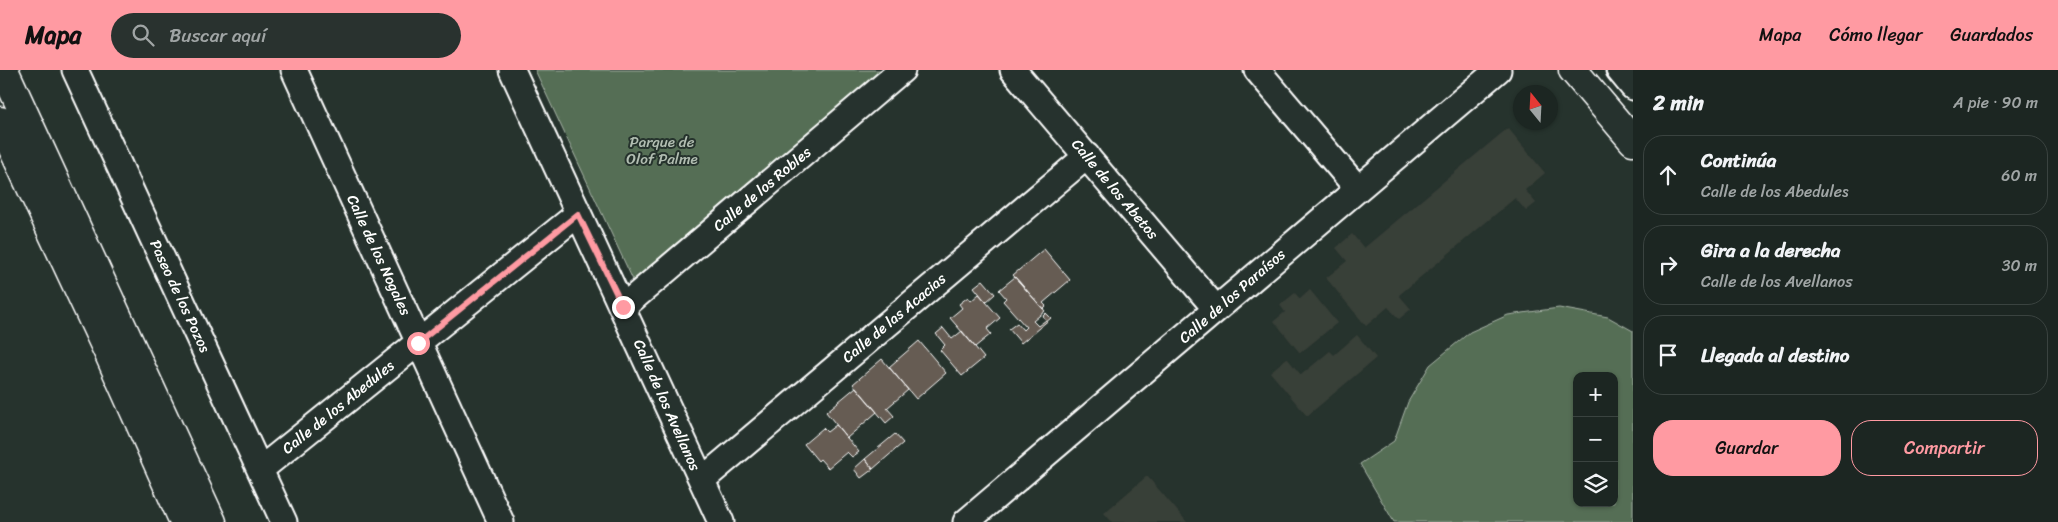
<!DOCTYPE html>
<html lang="es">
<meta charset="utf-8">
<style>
:root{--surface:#1c2622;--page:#29322f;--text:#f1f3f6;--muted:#a0a5a5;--line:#3a4340;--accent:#ff9aa2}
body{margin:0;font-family:Sriracha,sans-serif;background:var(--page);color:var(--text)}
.controls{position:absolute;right:15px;bottom:15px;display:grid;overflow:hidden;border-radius:10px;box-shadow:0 1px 4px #0004}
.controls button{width:45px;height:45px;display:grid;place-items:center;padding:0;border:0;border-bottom:1px solid var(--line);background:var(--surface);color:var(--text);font:25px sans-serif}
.compass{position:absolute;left:1513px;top:15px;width:45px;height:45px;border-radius:50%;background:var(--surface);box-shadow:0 1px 4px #0004;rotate:342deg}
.stop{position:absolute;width:15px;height:15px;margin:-11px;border:4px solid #ff9aa2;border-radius:50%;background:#fff}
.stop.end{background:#ff9aa2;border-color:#fff;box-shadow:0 1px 5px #0008}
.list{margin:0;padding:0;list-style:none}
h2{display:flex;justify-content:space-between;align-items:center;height:65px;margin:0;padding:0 20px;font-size:21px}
h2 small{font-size:16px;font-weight:400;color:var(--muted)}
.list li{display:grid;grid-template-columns:32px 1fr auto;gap:15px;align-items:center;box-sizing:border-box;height:80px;margin:0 10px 10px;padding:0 10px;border:1px solid var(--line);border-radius:20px}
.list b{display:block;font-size:19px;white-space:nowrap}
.list p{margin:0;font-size:16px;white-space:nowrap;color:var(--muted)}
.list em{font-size:16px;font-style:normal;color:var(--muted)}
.actions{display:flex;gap:10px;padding:15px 20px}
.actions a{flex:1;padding:11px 0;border:1px solid var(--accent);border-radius:20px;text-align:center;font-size:18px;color:var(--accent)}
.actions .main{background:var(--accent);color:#111}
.icon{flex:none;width:28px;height:28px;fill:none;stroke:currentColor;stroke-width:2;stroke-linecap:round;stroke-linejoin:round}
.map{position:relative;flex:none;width:1633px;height:452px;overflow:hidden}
header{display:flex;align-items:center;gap:30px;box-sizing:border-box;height:70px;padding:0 25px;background:var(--accent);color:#111}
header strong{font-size:24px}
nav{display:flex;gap:28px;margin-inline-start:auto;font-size:18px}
.search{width:350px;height:45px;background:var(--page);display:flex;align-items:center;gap:12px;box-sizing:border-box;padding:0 18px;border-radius:28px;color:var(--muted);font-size:19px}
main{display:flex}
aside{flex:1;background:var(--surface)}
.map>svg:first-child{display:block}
.built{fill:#393f38}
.green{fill:#556e54;stroke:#aab6aa;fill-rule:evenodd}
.building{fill:#665b52;stroke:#fff}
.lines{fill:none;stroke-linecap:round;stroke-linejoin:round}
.minor-casing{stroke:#fff;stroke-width:29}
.tertiary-casing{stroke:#fff;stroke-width:31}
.minor{stroke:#26332d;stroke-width:25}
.tertiary{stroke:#26332d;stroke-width:28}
.route{stroke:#ff9aa2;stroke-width:6}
.labels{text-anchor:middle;stroke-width:4;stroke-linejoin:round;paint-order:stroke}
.park-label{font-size:15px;fill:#b2beb2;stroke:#26332d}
.street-label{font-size:15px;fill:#fff;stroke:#26332d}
</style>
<header>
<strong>Mapa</strong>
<div class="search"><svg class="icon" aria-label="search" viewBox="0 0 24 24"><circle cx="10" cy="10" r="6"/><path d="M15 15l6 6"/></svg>Buscar aquí</div>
<nav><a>Mapa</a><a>Cómo llegar</a><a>Guardados</a></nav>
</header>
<main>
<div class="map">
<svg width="1633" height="452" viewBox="0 0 1633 452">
<rect width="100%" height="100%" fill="#26332d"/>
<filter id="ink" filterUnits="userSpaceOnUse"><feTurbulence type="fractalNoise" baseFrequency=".02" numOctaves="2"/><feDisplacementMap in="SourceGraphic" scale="10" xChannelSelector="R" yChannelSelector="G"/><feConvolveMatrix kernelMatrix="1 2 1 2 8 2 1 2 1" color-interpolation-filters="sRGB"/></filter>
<g filter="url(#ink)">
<path class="built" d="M 1508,58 L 1545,103 L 1525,120 L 1536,133 L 1526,141 L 1515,128 L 1399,225 L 1411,239 L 1399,249 L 1388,237 L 1366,256 L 1326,208 L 1347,191 L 1336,178 L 1352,164 L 1364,178 Z
M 1310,220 L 1337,253 L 1300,283 L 1274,251 L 1285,242 L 1280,235 L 1295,223 L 1300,229 Z
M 1357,265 L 1376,288 L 1307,346 L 1270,302 L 1287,288 L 1301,305 L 1330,281 L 1334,285 Z
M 1147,406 L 1187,452 L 1112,452 L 1104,443 Z"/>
<path class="green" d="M 535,0 L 881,0 L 633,210 Z
M 1559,238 L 1608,247 L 1633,261 L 1633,452 L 1394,452 L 1360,394 L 1394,371 L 1408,332 L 1430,295 L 1470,262 L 1508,245 ZM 1577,306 L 1614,306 L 1614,433 L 1577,433 Z"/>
<path class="building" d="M 1044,179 L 1070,210 L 1043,233 L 1046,236 L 1043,239 L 1013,205 Z
M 1015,207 L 1045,241 L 1033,251 L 1038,256 L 1046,250 L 1043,246 L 1046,243 L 1051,248 L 1021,273 L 1009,259 L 1017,253 L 1023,260 L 1026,257 L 1003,231 L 1006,228 L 999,220 Z
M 983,210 L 995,224 L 986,232 L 974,217 Z
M 979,224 L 1000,248 L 987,259 L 991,264 L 975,277 L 950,248 L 962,238 L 959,234 L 968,227 L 971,231 Z
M 943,258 L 952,269 L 962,261 L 984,288 L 962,306 L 940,280 L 945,275 L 936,264 Z
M 919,271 L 946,303 L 916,329 L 889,297 Z
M 882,289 L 908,320 L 887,338 L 894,346 L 886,353 L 853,314 Z
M 856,317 L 877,342 L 847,368 L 826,342 Z
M 836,355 L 859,382 L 852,387 L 847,382 L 828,398 L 820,389 L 818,391 L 804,374 L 823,358 L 827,362 Z
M 895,364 L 903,373 L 873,399 L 865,389 Z
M 865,389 L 873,399 L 861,408 L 854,399 Z"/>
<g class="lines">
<g class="minor-casing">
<path id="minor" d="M 75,0 L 284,452
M 294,0 L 501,452
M 512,0 L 721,452
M 1013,0 L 1216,239
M 1257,0 L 1358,119
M 1619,0 L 1633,17
M 623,237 L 902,0
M 261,399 L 578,144
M 702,410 L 1087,86
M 966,452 L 1498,0"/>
</g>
<g class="tertiary-casing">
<path id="tertiary" d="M 4,0 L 212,452
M 1573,0 L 1633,71
M 0,51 L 108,282 L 184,452"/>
</g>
<use href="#minor" class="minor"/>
<use href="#tertiary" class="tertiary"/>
</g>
</g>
<g class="lines" filter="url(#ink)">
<path class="route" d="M 418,273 L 578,144 L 623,237"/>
</g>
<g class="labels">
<g class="park-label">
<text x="662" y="77">Parque de<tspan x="662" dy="17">Olof Palme</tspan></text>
</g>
<g class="street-label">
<text transform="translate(762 119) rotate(-40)" y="5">Calle de los Robles</text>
<text transform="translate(1115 119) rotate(50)" y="5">Calle de los Abetos</text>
<text transform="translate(379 185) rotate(65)" y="5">Calle de los Nogales</text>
<text transform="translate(180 226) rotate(65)" y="5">Paseo de los Pozos</text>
<text transform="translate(1232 226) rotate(-41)" y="5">Calle de los Paraísos</text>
<text transform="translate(894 248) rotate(-40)" y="5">Calle de las Acacias</text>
<text transform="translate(667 335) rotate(66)" y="5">Calle de los Avellanos</text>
<text transform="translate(338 337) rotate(-39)" y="5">Calle de los Abedules</text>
</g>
</g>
</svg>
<div class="controls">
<button>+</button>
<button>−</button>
<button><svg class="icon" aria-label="layers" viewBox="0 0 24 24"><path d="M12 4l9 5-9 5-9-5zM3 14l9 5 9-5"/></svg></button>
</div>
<svg class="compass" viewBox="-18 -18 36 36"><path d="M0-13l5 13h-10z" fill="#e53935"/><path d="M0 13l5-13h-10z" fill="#a0a5a5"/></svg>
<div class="stop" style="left:418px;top:273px"></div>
<div class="stop end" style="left:623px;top:237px"></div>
</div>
<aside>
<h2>2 min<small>A pie · 90 m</small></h2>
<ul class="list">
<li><svg class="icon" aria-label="ahead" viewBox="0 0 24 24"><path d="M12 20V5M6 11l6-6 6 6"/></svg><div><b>Continúa</b><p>Calle de los Abedules</p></div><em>60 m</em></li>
<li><svg class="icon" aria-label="right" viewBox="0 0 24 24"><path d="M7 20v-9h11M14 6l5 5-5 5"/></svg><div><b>Gira a la derecha</b><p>Calle de los Avellanos</p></div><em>30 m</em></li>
<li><svg class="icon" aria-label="arrive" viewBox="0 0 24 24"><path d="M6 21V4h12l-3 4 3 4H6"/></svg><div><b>Llegada al destino</b></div></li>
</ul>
<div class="actions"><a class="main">Guardar</a><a>Compartir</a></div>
</aside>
</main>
